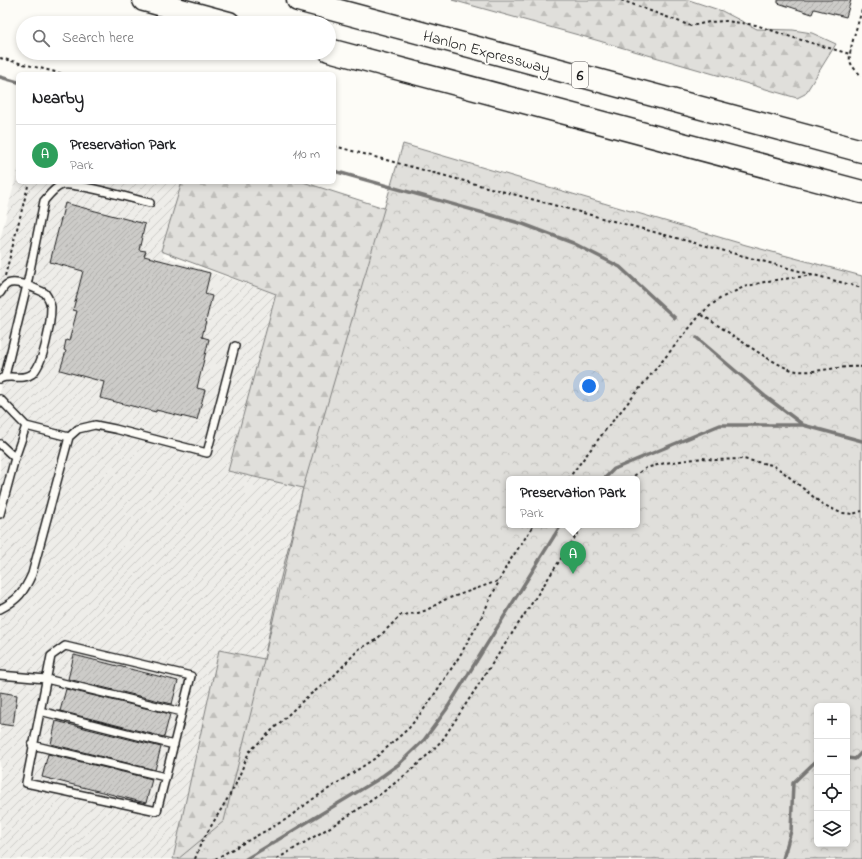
<!DOCTYPE html>
<meta charset="utf-8">
<style>
:root{--surface:#fff;--page:#f2f2f2;--text:#202124;--muted:#757577;--line:#e0e0e0;--accent:#c8321e}
body{margin:0;font-family:"Indie Flower",sans-serif;background:var(--page);color:var(--text)}
.controls{position:absolute;right:12px;bottom:12px;display:grid;overflow:hidden;border-radius:6px;box-shadow:0 2px 6px #0003}
.controls button{width:36px;height:36px;display:grid;place-items:center;padding:0;border:0;border-bottom:1px solid var(--line);background:var(--surface);color:var(--text);font:20px sans-serif}
.you{position:absolute;left:589px;top:386px;width:14px;height:14px;margin:-10px;border:3px solid #fff;border-radius:50%;background:#1a73e8;box-shadow:0 0 0 6px #1a73e833}
.badge{display:grid;place-items:center;width:26px;height:26px;border-radius:50%;background:var(--accent);color:#fff;font-size:13px;font-weight:700}
.pin{position:absolute;translate:-50% -33px;filter:drop-shadow(0 1px 2px #0008)}
.pin::after{content:'';position:absolute;top:21px;width:14px;height:12px;background:inherit;clip-path:polygon(0 0,100% 0,50% 100%)}
.popup{position:absolute;left:506px;top:476px;width:134px;height:52px;box-sizing:border-box;display:grid;place-content:center;border-radius:6px;background:var(--surface);filter:drop-shadow(0 1px 3px #0005);font-size:13px;white-space:nowrap;color:var(--muted)}
.popup b{font-size:15px;color:var(--text)}
.popup::after{content:'';position:absolute;left:50%;top:100%;margin-left:-8px;border:8px solid transparent;border-top-color:var(--surface)}
.list{margin:0;padding:0;list-style:none}
h2{display:flex;justify-content:space-between;align-items:center;height:52px;margin:0;padding:0 16px;font-size:17px}
h2 small{font-size:13px;font-weight:400;color:var(--muted)}
.list li{display:grid;grid-template-columns:26px 1fr auto;gap:12px;align-items:center;box-sizing:border-box;height:60px;padding:0 16px;border-top:1px solid var(--line)}
.list b{display:block;font-size:15px;white-space:nowrap}
.list p{margin:0;font-size:13px;white-space:nowrap;color:var(--muted)}
.list em{font-size:13px;font-style:normal;color:var(--muted)}
.icon{flex:none;width:22px;height:22px;fill:none;stroke:currentColor;stroke-width:2;stroke-linecap:round;stroke-linejoin:round}
.map{position:relative;flex:none;width:862px;height:859px;overflow:hidden}
.search{position:absolute;background:var(--surface);box-shadow:0 2px 6px #0003;left:16px;top:16px;width:320px;height:44px;display:flex;align-items:center;gap:10px;box-sizing:border-box;padding:0 14px;border-radius:22px;color:var(--muted);font-size:15px}
.panel{position:absolute;background:var(--surface);box-shadow:0 2px 6px #0003;left:16px;top:72px;width:320px;height:112px;border-radius:6px}
.map>svg:first-child{display:block}
.industrial{fill:url(#industrial-furrows)}
.forest{fill:url(#forest-firs);stroke:#7e7e7c}
.park{fill:url(#park-crowns);stroke:#7e7e7c;fill-rule:evenodd}
.lines{fill:none;stroke-linecap:round;stroke-linejoin:round}
.stream{stroke:#797876;stroke-width:3.5}
.building{fill:url(#building-hatch);stroke:#1c1c1c}
.lane-casing{stroke:#1c1c1c;stroke-width:10}
.highway-casing{stroke:#1c1c1c;stroke-width:25}
.path{stroke:#1c1c1c;stroke-width:2;stroke-dasharray:3 3;stroke-linecap:butt}
.lane{stroke:#fdfcf7;stroke-width:7}
.highway{stroke:#fdfcf7;stroke-width:22}
.labels{text-anchor:middle;stroke-width:4;stroke-linejoin:round;paint-order:stroke}
.shield{fill:#fdfcf7;stroke:#605f5e;stroke-width:1}
.shield-label{font-size:15px;font-weight:bold;fill:#1c1c1c}
.street-label{font-size:16px;fill:#1c1c1c;stroke:#fdfcf7}
</style>
<div class="map">
<svg width="862" height="859" viewBox="0 0 862 859">
<defs>
<pattern id="industrial-furrows" width="10" height="10" patternUnits="userSpaceOnUse"><rect width="10" height="10" fill="#eeede9"/><path d="M-1 1l2-2M0 10L10 0M9 11l2-2" fill="none" stroke="#cccbc7"/></pattern>
<pattern id="forest-firs" width="22" height="20" patternUnits="userSpaceOnUse"><rect width="22" height="20" fill="#e0dfdb"/><path d="M5 1l3.5 6h-7zM16 11l3.5 6h-7z" fill="#c0bfbb"/></pattern>
<pattern id="park-crowns" width="20" height="18" patternUnits="userSpaceOnUse"><rect width="20" height="18" fill="#e0dfdb"/><path d="M2 6a3 3 0 1 1 6 0M12 15a3 3 0 1 1 6 0" fill="none" stroke="#c0bfbb"/></pattern>
<pattern id="building-hatch" width="6" height="6" patternUnits="userSpaceOnUse"><rect width="6" height="6" fill="#cccbc8"/><path d="M-1 1l2-2M0 6l6-6M5 7l2-2" fill="none" stroke="#afaeab"/></pattern>
</defs>
<rect width="100%" height="100%" fill="#fdfcf7"/>
<filter id="ink" filterUnits="userSpaceOnUse"><feTurbulence type="fractalNoise" baseFrequency=".025" numOctaves="2"/><feDisplacementMap in="SourceGraphic" scale="8" xChannelSelector="R" yChannelSelector="G"/><feConvolveMatrix kernelMatrix="1 2 1 2 8 2 1 2 1" color-interpolation-filters="sRGB"/></filter>
<g filter="url(#ink)">
<path class="industrial" d="M 18,169 L 18,182 L 183,182 L 163,256 L 276,294 L 228,471 L 303,488 L 264,660 L 219,651 L 173,859 L 0,859 L 0,240 Z"/>
<path class="forest" d="M 452,0 L 689,0 L 722,11 L 757,29 L 793,30 L 812,33 L 836,44 L 805,94 L 797,98 L 582,36 Z
M 182,182 L 303,182 L 481,239 L 509,479 L 435,663 L 180,859 L 173,859 L 219,650 L 264,659 L 278,589 L 303,488 L 228,471 L 276,294 L 161,251 Z"/>
<path class="park" d="M 403,144 L 746,245 L 862,276 L 862,859 L 178,859 L 224,821 L 264,660 L 303,488 ZM 509,479 L 637,479 L 637,525 L 509,525 ZM 817,706 L 847,706 L 847,844 L 817,844 Z"/>
<g class="lines">
<path class="stream" d="M 0,77 L 18,82
M 334,171 L 523,224 L 573,243 L 620,267 L 675,318
M 697,338 L 766,397 L 802,424
M 604,479 L 614,469 L 720,425 L 803,425 L 862,441
M 847,758 L 855,759 L 862,752
M 246,859 L 377,780 L 399,764 L 424,740 L 446,710 L 561,525
M 783,859 L 791,831 L 793,783 L 817,760"/>
</g>
<path class="building" d="M 778,0 L 851,0 L 846,17 L 814,9 L 812,14 L 778,3 Z
M 65,203 L 145,224 L 139,250 L 146,251 L 144,256 L 210,273 L 205,294 L 212,296 L 202,337 L 209,339 L 197,388 L 205,390 L 197,420 L 156,410 L 156,412 L 100,398 L 104,382 L 60,370 L 66,351 L 64,350 L 66,340 L 69,341 L 77,311 L 73,310 L 83,271 L 50,262 Z
M 74,655 L 178,681 L 172,704 L 68,679 Z
M 66,689 L 170,714 L 164,737 L 60,711 Z
M 0,692 L 17,695 L 13,726 L 0,724 Z
M 56,721 L 161,747 L 155,770 L 51,744 Z
M 48,754 L 152,779 L 146,803 L 42,777 Z"/>
<g class="lines">
<g class="lane-casing">
<path id="lane" d="M 0,293 C 2,291 3,287 6,285 C 15,278 36,289 45,293 C 48,297 50,301 51,307 C 51,322 44,364 32,374 C 23,381 9,374 0,379
M 5,376 L 27,285 L 44,201 C 49,195 54,188 62,185 C 76,182 133,199 150,203
M 0,399 L 26,426 L 15,458 L 0,514
M 26,426 L 69,437 L 78,429 L 95,425 L 115,429 L 207,453 L 235,346
M 0,444 L 15,458
M 0,609 C 18,600 24,592 32,574 L 69,437
M 65,646 L 191,676 L 157,811 L 26,783 L 51,656 Z
M 0,675 L 46,679 L 182,712
M 40,711 L 174,745
M 32,745 L 165,777"/>
</g>
<g class="highway-casing">
<path id="highway" d="M 144,0 L 229,23
M 298,0 L 862,151
M 329,50 L 862,192"/>
</g>
<path class="path" d="M 621,0 L 691,26 L 709,22 L 726,21 L 756,25 L 791,37 L 850,54
M 862,10 C 859,21 848,51 850,61 C 852,67 857,72 862,76
M 0,58 L 63,74
M 334,146 L 814,275
M 5,276 L 29,182
M 702,315 C 724,329 746,345 769,359 C 777,363 788,370 797,371 C 819,373 841,365 862,367
M 568,479 L 607,428 L 701,314 L 710,306 L 721,298 L 744,287 L 768,281 L 814,275 L 862,288
M 629,479 L 646,468 L 665,463 L 703,458 L 715,460 L 743,459 L 772,465 L 782,471 L 822,504 L 841,513 L 853,514 L 862,511
M 195,859 L 201,843 L 235,786 L 249,752 L 308,696 L 329,681 L 359,649 L 376,640 L 401,615 L 418,613 L 427,610 L 444,600 L 498,581
M 215,859 L 285,820 L 313,799 L 374,759 L 409,728 L 428,704 L 459,657 L 478,624 L 507,565 L 534,525
M 277,859 C 335,824 397,790 443,739 L 583,525"/>
<use href="#lane" class="lane"/>
<use href="#highway" class="highway"/>
</g>
</g>
<g class="labels">
<rect class="shield" x="572" y="62" width="16" height="26" rx="3"/>
<g class="shield-label">
<text x="580" y="80">6</text>
</g>
<g class="street-label">
<text transform="translate(487 51) rotate(15)" y="6">Hanlon Expressway</text>
</g>
</g>
</svg>
<div class="controls">
<button>+</button>
<button>−</button>
<button><svg class="icon" aria-label="locate" viewBox="0 0 24 24"><circle cx="12" cy="12" r="6"/><path d="M12 2v4M12 18v4M2 12h4M18 12h4"/></svg></button>
<button><svg class="icon" aria-label="layers" viewBox="0 0 24 24"><path d="M12 4l9 5-9 5-9-5zM3 14l9 5 9-5"/></svg></button>
</div>
<div class="you"></div>
<div class="pin badge" style="left:573px;top:574px;background:#2e9e5b">A</div>
<div class="popup"><b>Preservation Park</b>Park</div>
<div class="search"><svg class="icon" aria-label="search" viewBox="0 0 24 24"><circle cx="10" cy="10" r="6"/><path d="M15 15l6 6"/></svg>Search here</div>
<section class="panel">
<h2>Nearby<small></small></h2>
<ul class="list">
<li><span class="badge" style="background:#2e9e5b">A</span><div><b>Preservation Park</b><p>Park</p></div><em>110 m</em></li>
</ul>
</section>
</div>
